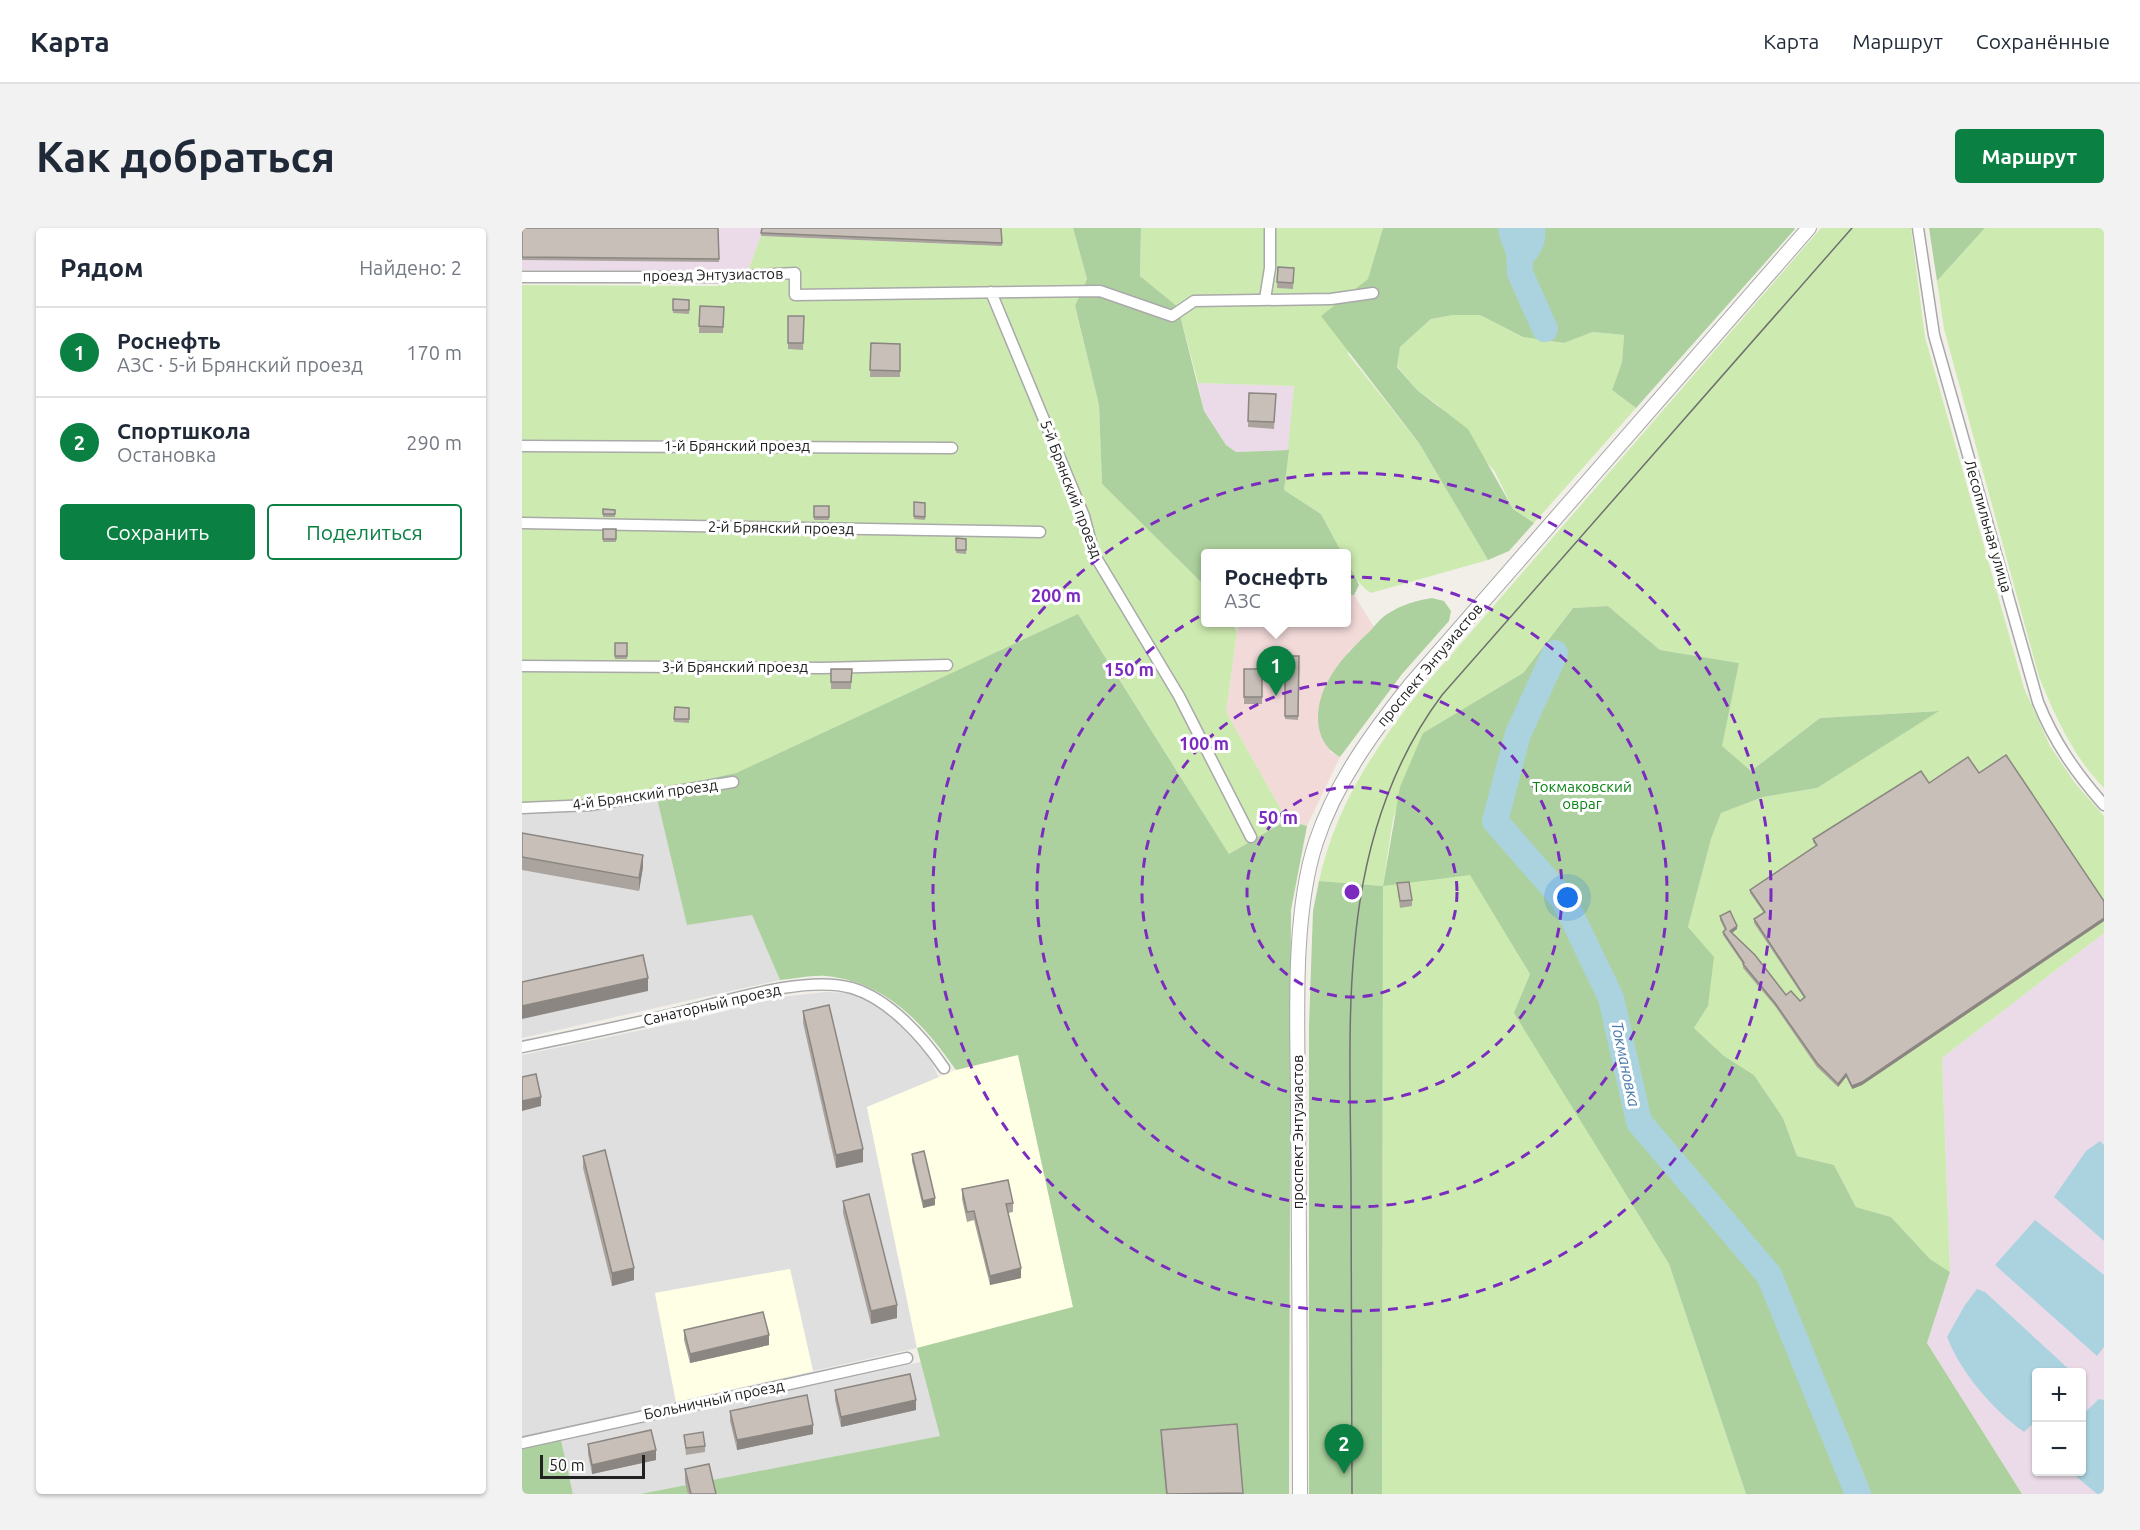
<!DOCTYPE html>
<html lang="ru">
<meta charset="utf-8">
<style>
:root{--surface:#fff;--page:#f2f2f3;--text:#1f2937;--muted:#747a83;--line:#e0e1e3;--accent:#0b8043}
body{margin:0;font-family:Ubuntu,sans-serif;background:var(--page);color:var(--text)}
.controls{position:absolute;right:18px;bottom:18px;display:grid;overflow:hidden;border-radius:6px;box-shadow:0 2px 4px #0004}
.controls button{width:54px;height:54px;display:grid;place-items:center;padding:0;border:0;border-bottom:2px solid var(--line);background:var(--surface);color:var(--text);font:30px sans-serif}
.scale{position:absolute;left:18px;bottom:15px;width:105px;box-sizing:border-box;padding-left:6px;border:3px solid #222;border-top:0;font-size:16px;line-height:21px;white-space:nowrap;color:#222;-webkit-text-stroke:4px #fff;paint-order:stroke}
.you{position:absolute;left:1046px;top:670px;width:21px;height:21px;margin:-15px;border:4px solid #fff;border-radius:50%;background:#1a73e8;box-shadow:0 0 0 9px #1a73e833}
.badge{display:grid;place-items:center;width:39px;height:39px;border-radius:50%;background:var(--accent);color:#fff;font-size:20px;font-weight:700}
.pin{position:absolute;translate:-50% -50px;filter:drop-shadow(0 2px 3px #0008)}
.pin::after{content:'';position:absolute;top:32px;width:21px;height:18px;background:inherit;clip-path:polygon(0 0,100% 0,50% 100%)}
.popup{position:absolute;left:679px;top:321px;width:150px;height:78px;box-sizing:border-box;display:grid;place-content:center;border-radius:6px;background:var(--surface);filter:drop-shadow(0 2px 4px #0005);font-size:20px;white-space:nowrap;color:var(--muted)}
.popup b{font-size:22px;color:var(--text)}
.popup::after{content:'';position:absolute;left:50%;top:100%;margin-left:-12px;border:12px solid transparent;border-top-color:var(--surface)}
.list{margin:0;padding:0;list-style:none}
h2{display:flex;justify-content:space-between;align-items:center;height:78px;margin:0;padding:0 24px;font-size:26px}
h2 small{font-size:20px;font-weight:400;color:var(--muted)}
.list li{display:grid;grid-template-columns:39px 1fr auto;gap:18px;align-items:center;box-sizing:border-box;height:90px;padding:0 24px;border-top:2px solid var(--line)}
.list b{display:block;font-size:22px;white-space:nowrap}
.list p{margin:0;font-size:20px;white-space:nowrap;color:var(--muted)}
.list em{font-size:20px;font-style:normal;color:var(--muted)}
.actions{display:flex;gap:12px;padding:18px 24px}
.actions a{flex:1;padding:14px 0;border:2px solid var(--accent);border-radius:6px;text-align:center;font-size:21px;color:var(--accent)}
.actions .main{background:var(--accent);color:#fff}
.map{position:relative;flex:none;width:1582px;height:1266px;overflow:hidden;border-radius:6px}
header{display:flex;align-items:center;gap:36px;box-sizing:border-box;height:84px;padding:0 30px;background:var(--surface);border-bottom:2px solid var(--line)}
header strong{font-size:28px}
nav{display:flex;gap:33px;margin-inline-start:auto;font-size:21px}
.intro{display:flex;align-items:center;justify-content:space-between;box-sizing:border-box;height:144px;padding:0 36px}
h1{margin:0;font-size:42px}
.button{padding:15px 27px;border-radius:6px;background:var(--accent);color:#fff;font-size:21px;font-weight:700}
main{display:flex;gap:36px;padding:0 36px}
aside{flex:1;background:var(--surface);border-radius:6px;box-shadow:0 2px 4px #0004}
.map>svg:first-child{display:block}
.residential{fill:#e0dfdf}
.commercial{fill:#f2dad9}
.industrial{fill:#ebdbe8;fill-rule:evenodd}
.education{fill:#ffffe5}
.grass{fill:#cdebb0}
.forest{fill:#add19e}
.water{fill:#aad3df}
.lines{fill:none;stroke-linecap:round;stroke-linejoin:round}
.river{stroke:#aad3df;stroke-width:26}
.minor-casing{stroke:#a9a9a9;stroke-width:13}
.tertiary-casing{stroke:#a9a9a9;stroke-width:16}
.minor{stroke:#fff;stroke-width:10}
.tertiary{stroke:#fff;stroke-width:14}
.tram{stroke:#707070;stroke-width:1.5}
.wall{fill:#aba49e}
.shaded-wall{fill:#8b8681}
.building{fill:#c7bfb8;stroke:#8b8681;stroke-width:1.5}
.ring{fill:none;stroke:#7b2cbf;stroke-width:3;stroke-dasharray:10 8}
.labels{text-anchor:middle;stroke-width:6;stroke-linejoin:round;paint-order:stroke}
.street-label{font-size:15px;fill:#222;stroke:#fff}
.park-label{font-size:15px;fill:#0c8416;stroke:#fff}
.water-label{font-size:16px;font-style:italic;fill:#4a7aab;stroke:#fff}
.centre{fill:#7b2cbf;stroke:#fff;stroke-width:3}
.ring-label{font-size:18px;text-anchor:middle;font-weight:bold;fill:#7b2cbf;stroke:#fff;stroke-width:6;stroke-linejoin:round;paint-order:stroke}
</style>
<header>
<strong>Карта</strong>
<nav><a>Карта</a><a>Маршрут</a><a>Сохранённые</a></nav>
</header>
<div class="intro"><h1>Как добраться</h1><a class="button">Маршрут</a></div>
<main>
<aside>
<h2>Рядом<small>Найдено: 2</small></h2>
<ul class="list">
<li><span class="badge">1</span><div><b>Роснефть</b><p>АЗС · 5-й Брянский проезд</p></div><em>170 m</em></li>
<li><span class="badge">2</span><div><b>Спортшкола</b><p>Остановка</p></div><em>290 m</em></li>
</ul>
<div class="actions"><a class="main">Сохранить</a><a>Поделиться</a></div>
</aside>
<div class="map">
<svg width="1582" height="1266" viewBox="0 0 1582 1266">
<rect width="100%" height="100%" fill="#f2efe9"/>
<path class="residential" d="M 133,562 L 230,687 L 258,752 L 0,810 L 0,575 L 63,572 Z
M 303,764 L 329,765 L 350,774 L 369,788 L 406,827 L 417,850 L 345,879 L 395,1120 L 291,1143 L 268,1041 L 133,1065 L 154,1174 L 0,1209 L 0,827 L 163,793 L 259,769 Z
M 399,1134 L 419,1208 L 118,1266 L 51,1266 L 39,1212 Z"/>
<path class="commercial" d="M 825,367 L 832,367 L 852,399 L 826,424 L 808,524 L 818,529 L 785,598 L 765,592 L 704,484 L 715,404 L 719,395 L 825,394 Z"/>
<path class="industrial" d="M 0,0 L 480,0 L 480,18 L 240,8 L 226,43 L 0,42 Z
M 676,155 L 772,158 L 767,222 L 714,224 L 704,217 L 682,183 Z
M 1582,705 L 1582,1266 L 1500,1266 L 1405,1115 L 1428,1044 L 1420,830 ZM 1514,1144 L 1560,1144 L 1560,1244 L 1514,1244 Z"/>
<path class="education" d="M 496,827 L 551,1079 L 395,1120 L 345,879 L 434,842 Z
M 268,1041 L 291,1143 L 154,1174 L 133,1065 Z"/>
<path class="grass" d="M 480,0 L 551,0 L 565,51 L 553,79 L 577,177 L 580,256 L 683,358 L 684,394 L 710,395 L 715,404 L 704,484 L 765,592 L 707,626 L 556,386 L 214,545 L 133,562 L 63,572 L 0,575 L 0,57 L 195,58 L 226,43 L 239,8 L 479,18 Z
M 619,0 L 861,0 L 826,126 L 897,215 L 966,332 L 849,365 C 836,356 825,342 825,326 L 820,325 L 799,286 L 762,262 L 772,158 L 676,155 L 656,79 L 618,48 Z
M 1299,0 L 1389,0 L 1403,109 L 1502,460 L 1528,518 L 1553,555 L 1582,588 L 1582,705 L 1420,830 L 1428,1044 L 1408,1031 L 1369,989 L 1334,979 L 1312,937 L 1275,928 L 1261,890 L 1232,847 L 1202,828 L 1172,800 L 1186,778 L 1166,699 L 1189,611 L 1199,585 L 1241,569 L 1295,560 L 1415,483 L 1298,490 L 1229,543 L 1199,518 L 1217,435 L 1138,422 L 1086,378 L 1051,380 L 1001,445 L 901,505 L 871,591 L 861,657 L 948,646 L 1008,746 L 993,785 L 1147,1036 L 1224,1266 L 860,1266 L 861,658 L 797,653 C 813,580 851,522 897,464 Z
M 1463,0 L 1582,0 L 1582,560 C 1552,530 1533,488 1517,449 L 1422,101 L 1415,53 Z
M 931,87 L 958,87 L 1001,109 L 1042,115 L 1071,104 L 1102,107 L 1100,134 L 1090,162 L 1114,180 L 1012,295 L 991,281 L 973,244 L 916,177 L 895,162 L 875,138 L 878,119 L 909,91 Z"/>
<path class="forest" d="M 551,0 L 619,0 L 618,48 L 656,79 L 682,183 L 704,217 L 714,224 L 767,222 L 762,262 L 799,286 L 820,325 L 684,326 L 683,358 L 580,256 L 577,177 L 553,78 L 565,51 Z
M 861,0 L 1272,0 L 1273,1 L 1114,180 L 1090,162 L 1100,134 L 1102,107 L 1071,104 L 1042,115 L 1001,109 L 958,87 L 931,87 L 909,91 L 878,119 L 875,139 L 895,162 L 946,201 L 991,281 L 1012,295 L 987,323 L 966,332 L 897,215 L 799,88 L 846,51 Z
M 1407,0 L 1463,0 L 1415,53 Z
M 825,333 L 837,357 L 832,367 L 825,367 Z
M 910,370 L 922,373 L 929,383 L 927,393 L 880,446 L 818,529 C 790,514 792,478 806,453 C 816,434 832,418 847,404 C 853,398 859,389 867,385 C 879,377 896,372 910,370 Z
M 1086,378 L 1138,422 L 1217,435 L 1200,518 L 1229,543 L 1298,490 L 1417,483 L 1295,560 L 1241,569 L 1199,585 L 1189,611 L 1166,699 L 1192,729 L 1186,778 L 1172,800 L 1202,828 L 1232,847 L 1261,890 L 1275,928 L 1312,937 L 1334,979 L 1369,989 L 1408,1031 L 1428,1044 L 1405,1115 L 1500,1266 L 1224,1266 L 1147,1036 L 992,785 L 1008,746 L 948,647 L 861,658 L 860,1266 L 787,1266 L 787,798 L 791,683 L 797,653 L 861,658 L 878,559 L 901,505 L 1001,445 L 1051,380 Z
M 556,386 L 707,626 L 765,592 L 785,598 L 769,682 L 767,1266 L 118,1266 L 418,1208 L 395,1120 L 551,1079 L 496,827 L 434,842 C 401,795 364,754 304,748 C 289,747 272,751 258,752 L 230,687 L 165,697 L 133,562 L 214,545 Z
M 39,1212 L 51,1266 L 0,1266 L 0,1220 Z"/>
<path class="water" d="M 976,0 L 1023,0 C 1026,20 1013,35 998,45 L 990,42 L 977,8 Z
M 1578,913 L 1582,917 L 1582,1013 L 1532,969 L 1564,923 Z
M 1513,992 L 1582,1047 L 1582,1119 L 1575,1128 L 1473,1037 Z
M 1455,1061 L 1463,1064 L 1550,1144 L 1514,1144 L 1514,1193 L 1502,1204 C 1471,1182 1439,1145 1425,1109 L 1443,1077 Z
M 1577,1171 L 1582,1172 L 1582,1266 L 1575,1266 L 1549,1244 L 1560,1244 L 1560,1187 Z"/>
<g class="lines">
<path class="river" d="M 996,0 L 998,45 L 1023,101
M 1033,425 L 996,506 L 973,593 L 1042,672 L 1089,770 L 1117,894 L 1247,1047 L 1336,1266"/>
<g class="minor-casing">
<path id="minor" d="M 1396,0 L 1412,107 L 1516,474 C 1532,514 1554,545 1582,577
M 0,49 L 200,49 L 273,45 L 273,67 L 578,63 L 650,88 L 672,73 L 809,71 L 851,65
M 469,64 L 562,288 L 572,326 L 657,468 L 729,609
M 743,71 L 748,40 L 748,0
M 0,218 L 430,220
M 0,295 L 518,304
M 0,438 L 299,440 L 425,437
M 0,580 L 68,577 L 211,554
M 0,819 C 49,809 98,799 147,787 C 197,776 281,746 330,760 C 367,771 401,809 422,840
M 0,1215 L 385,1130"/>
</g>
<g class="tertiary-casing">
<path id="tertiary" d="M 778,1266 C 778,1137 777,1009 776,880 C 776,800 769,690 794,614 C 814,554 850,505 889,456 L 1287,0"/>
</g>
<use href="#minor" class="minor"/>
<use href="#tertiary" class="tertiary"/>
<path class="tram" d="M 830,1266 C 830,1161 829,1057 829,952 C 828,784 814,609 920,467 L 1330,0"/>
</g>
<path class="wall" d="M 0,0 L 196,0 L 197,34 L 0,32 Z
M 240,0 L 479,0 L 480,18 L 239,8 Z
M 756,39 L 772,40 L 771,61 L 755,60 Z
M 151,71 L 167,72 L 167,86 L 151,85 Z
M 178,78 L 202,79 L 201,105 L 177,105 Z
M 266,88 L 282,88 L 281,122 L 266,121 Z
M 349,115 L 378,116 L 378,149 L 348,149 Z
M 727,165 L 754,166 L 752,201 L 726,199 Z
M 392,274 L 403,275 L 403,292 L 392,291 Z
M 292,278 L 307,278 L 307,292 L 292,292 Z
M 81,281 L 93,282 L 93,289 L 81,289 Z
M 81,301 L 94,301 L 94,314 L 81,314 Z
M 434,310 L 444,311 L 444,326 L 434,325 Z
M 93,415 L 105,415 L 105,431 L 93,431 Z
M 763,428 L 777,428 L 776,492 L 763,491 Z
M 309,441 L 330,441 L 329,461 L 309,461 Z
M 722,441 L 740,441 L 740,476 L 722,476 Z
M 153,479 L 167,480 L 167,495 L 152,494 Z
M 1457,545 L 1582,673 L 1582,693 L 1340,857 L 1330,861 L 1324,849 L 1316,859 L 1295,839 L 1253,778 L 1221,740 L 1221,736 L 1201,707 L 1201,704 L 1203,702 L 1198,692 L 1198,688 L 1215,701 L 1210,705 L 1264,767 L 1278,773 L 1282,770 L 1232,695 L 1232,691 L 1242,685 L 1228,665 L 1228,662 L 1294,618 L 1291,614 L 1291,611 L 1407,555 Z
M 0,605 L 121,639 L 117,663 L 0,642 Z
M 875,655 L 890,672 L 890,678 L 878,680 Z
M 281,783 L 341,934 L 314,940 L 281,795 Z
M 390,926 L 413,977 L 401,980 L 390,933 Z
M 61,928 L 112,1052 L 90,1058 L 61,940 Z
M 440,961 L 491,975 L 491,984 L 486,985 L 499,1050 L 468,1057 L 452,992 L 445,994 L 440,971 Z
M 321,973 L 375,1090 L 349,1096 L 321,985 Z
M 162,1102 L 247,1117 L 168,1135 L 162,1112 Z
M 313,1162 L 394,1182 L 319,1199 L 313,1172 Z
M 208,1183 L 291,1206 L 215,1222 L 208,1193 Z
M 715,1196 L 721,1266 L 644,1266 L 639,1215 L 639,1202 Z
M 162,1207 L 183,1218 L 183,1224 L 164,1227 Z
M 66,1216 L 134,1232 L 70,1246 L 66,1226 Z
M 163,1241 L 194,1266 L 166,1266 L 163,1254 Z"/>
<path class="shaded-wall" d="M 121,627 L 121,639 L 117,663 L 117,650 Z
M 1582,690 L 1582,693 L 1340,857 L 1330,861 L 1330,858 Z
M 1215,698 L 1215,701 L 1208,706 L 1208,703 Z
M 126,750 L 126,763 L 0,791 L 0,778 Z
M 1324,846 L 1324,849 L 1316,859 L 1316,856 Z
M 19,869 L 19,878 L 0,883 L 0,873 Z
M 341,921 L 341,934 L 314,940 L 314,927 Z
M 413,970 L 413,977 L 401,980 L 401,973 Z
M 112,1040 L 112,1052 L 90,1058 L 90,1045 Z
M 499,1040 L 499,1050 L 468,1057 L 468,1048 Z
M 375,1077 L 375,1090 L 349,1096 L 349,1083 Z
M 247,1107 L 247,1117 L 168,1135 L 168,1126 Z
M 394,1172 L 394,1182 L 319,1199 L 319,1189 Z
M 291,1197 L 291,1206 L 215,1222 L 215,1212 Z
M 134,1222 L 134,1232 L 70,1246 L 70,1237 Z"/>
<path class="building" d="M 0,0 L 196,0 L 197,31 L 0,29 Z
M 240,0 L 479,0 L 480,15 L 239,5 Z
M 756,39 L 772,40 L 771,55 L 755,54 Z
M 151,71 L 167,72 L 167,82 L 151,82 Z
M 178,78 L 202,79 L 201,99 L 177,98 Z
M 266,88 L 282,88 L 281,115 L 266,115 Z
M 349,115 L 378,116 L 378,143 L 348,142 Z
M 727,165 L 754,166 L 752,194 L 726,193 Z
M 392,274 L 403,275 L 403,289 L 392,288 Z
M 292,278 L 307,278 L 307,289 L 292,289 Z
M 81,281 L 93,282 L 93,286 L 81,286 Z
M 81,301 L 94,301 L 94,311 L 81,311 Z
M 434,310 L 444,311 L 444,322 L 434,322 Z
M 93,415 L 105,415 L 105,428 L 93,428 Z
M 763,428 L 777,428 L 776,488 L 763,488 Z
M 309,441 L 330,441 L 329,454 L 309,454 Z
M 722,441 L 740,441 L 740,469 L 722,469 Z
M 153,479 L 167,480 L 167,491 L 152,491 Z
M 1484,527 L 1582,673 L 1582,690 L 1340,854 L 1330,858 L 1324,846 L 1316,856 L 1295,835 L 1253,775 L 1221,736 L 1222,735 L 1201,704 L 1204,701 L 1198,688 L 1208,683 L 1215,698 L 1208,703 L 1233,727 L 1264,767 L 1269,763 L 1278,773 L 1283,769 L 1232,691 L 1243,684 L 1228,662 L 1295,617 L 1291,611 L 1399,543 L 1407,555 L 1446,529 L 1457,545 Z
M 0,605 L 121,627 L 117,650 L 0,629 Z
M 887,654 L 890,672 L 878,673 L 875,655 Z
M 121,727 L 126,750 L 0,778 L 0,754 Z
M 307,777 L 341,921 L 314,927 L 281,783 Z
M 14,846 L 19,869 L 0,873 L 0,849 Z
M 83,922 L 112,1040 L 90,1045 L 61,928 Z
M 402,923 L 413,970 L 401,973 L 390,926 Z
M 486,952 L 491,975 L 484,976 L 499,1040 L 468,1048 L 452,983 L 445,984 L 440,961 Z
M 347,966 L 375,1077 L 349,1083 L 321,973 Z
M 241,1084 L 247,1107 L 168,1126 L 162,1102 Z
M 388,1146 L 394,1172 L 319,1189 L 313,1162 Z
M 285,1167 L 291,1197 L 215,1212 L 208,1183 Z
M 715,1196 L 721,1265 L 645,1266 L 639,1202 Z
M 129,1202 L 134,1222 L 70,1237 L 66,1216 Z
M 181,1204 L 183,1218 L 164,1220 L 162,1207 Z
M 187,1236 L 194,1266 L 169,1266 L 163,1241 Z"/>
<g class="ring">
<circle cx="830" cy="664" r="105"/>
<circle cx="830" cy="664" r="210"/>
<circle cx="830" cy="664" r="315"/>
<circle cx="830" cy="664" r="419"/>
</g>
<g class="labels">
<g class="street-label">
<text transform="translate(191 47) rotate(-1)" y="5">проезд Энтузиастов</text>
<text x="215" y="223">1-й Брянский проезд</text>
<text transform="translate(549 261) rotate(69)" y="5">5-й Брянский проезд</text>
<text transform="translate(1466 298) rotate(74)" y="5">Лесопильная улица</text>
<text transform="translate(259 300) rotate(1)" y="5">2-й Брянский проезд</text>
<text transform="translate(908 437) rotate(-50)" y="5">проспект Энтузиастов</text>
<text x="213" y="444">3-й Брянский проезд</text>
<text transform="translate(123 567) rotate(-8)" y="5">4-й Брянский проезд</text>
<text transform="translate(190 777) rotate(-13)" y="5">Санаторный проезд</text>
<text transform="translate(776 904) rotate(-90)" y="5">проспект Энтузиастов</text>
<text transform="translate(192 1172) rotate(-12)" y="5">Больничный проезд</text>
</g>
<g class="park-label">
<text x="1060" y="564">Токмаковский<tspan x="1060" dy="17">овраг</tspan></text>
</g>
<g class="water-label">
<text transform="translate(1104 836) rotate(78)" y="6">Токмановка</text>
</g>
</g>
<circle cx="830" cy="664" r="9" class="centre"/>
<g class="ring-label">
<text x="534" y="374">200 m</text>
<text x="607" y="448">150 m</text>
<text x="682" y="522">100 m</text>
<text x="756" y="596">50 m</text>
</g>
</svg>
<div class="controls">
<button>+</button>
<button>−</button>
</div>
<div class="scale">50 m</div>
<div class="you"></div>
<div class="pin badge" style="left:754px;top:468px">1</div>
<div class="popup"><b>Роснефть</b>АЗС</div>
<div class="pin badge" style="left:822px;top:1246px">2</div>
</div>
</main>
